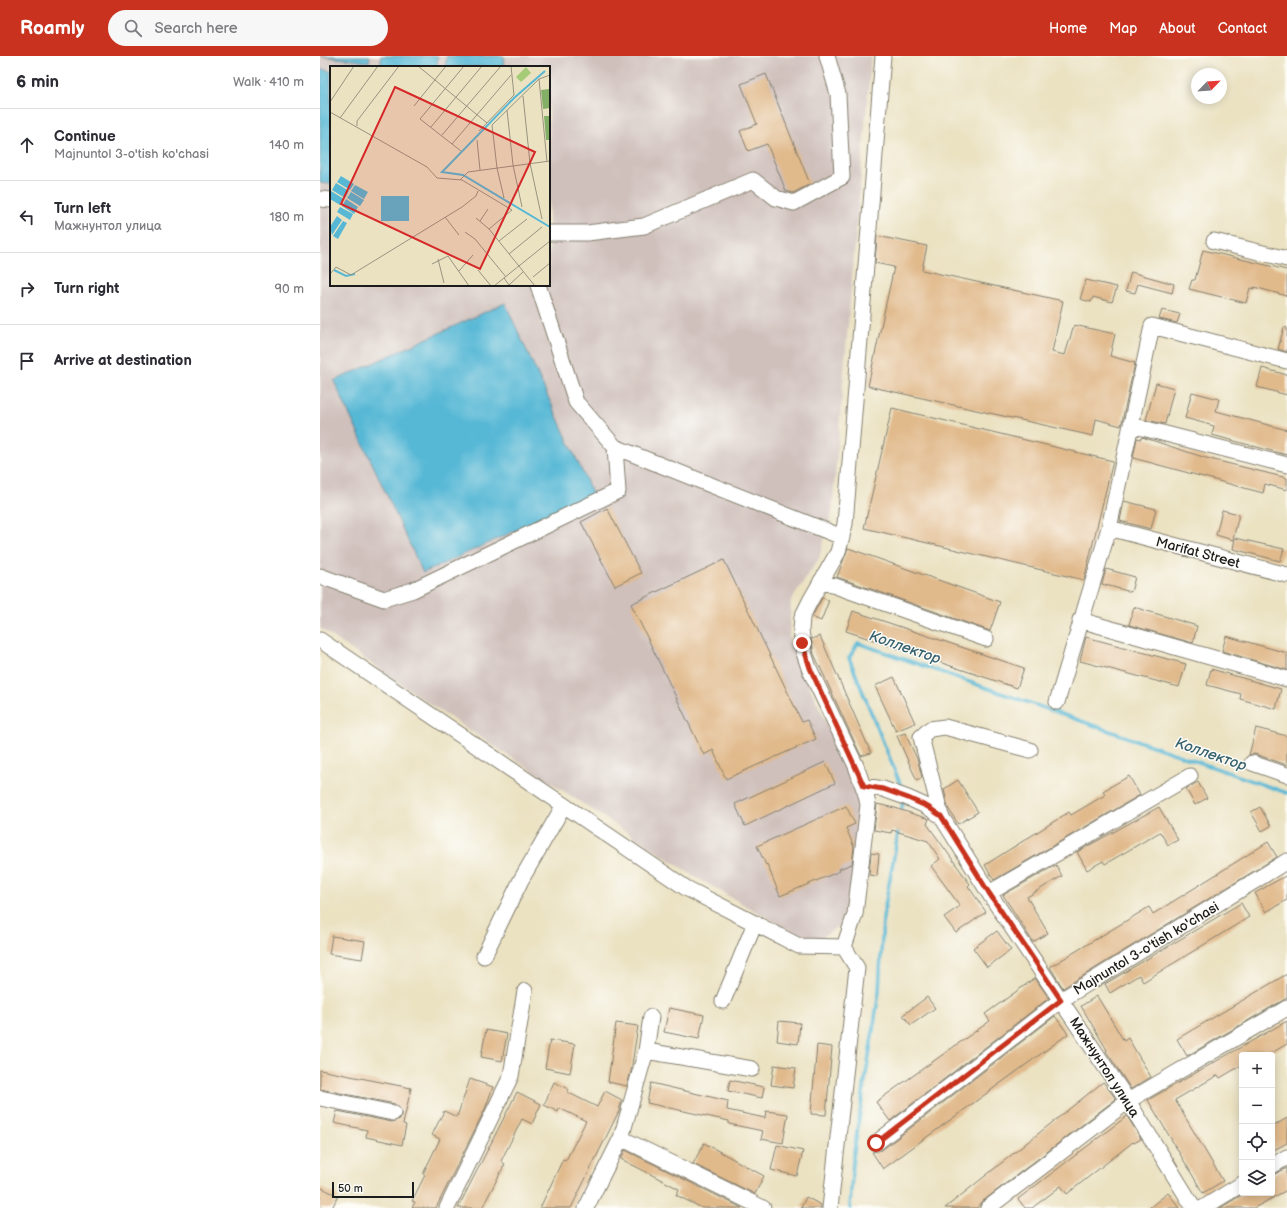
<!DOCTYPE html>
<meta charset="utf-8">
<style>
:root{--surface:#fff;--page:#f7f7f7;--text:#2b2b33;--muted:#7c7c81;--line:#e1e1e2;--accent:#c8321e}
body{margin:0;font-family:"Balsamiq Sans",sans-serif;background:var(--page);color:var(--text)}
.controls{position:absolute;right:12px;bottom:12px;display:grid;overflow:hidden;border-radius:4px;box-shadow:0 2px 10px #0003}
.controls button{width:36px;height:36px;display:grid;place-items:center;padding:0;border:0;border-bottom:1px solid var(--line);background:var(--surface);color:var(--text);font:20px sans-serif}
.compass{position:absolute;left:871px;top:12px;width:36px;height:36px;border-radius:50%;background:var(--surface);box-shadow:0 2px 10px #0003;rotate:65deg}
.scale{position:absolute;left:12px;bottom:10px;width:82px;box-sizing:border-box;padding-left:4px;border:2px solid #1c1c1c;border-top:0;font-size:11px;line-height:14px;white-space:nowrap;color:#1c1c1c;-webkit-text-stroke:3px #fdfcf7;paint-order:stroke}
.stop{position:absolute;width:12px;height:12px;margin:-9px;border:3px solid #c8321e;border-radius:50%;background:#fff}
.stop.end{background:#c8321e;border-color:#fff;box-shadow:0 1px 4px #0008}
.list{margin:0;padding:0;list-style:none}
h2{display:flex;justify-content:space-between;align-items:center;height:52px;margin:0;padding:0 16px;font-size:17px}
h2 small{font-size:13px;font-weight:400;color:var(--muted)}
.list li{display:grid;grid-template-columns:26px 1fr auto;gap:12px;align-items:center;box-sizing:border-box;height:72px;padding:0 16px;border-top:1px solid var(--line)}
.list b{display:block;font-size:15px;white-space:nowrap}
.list p{margin:0;font-size:13px;white-space:nowrap;color:var(--muted)}
.list em{font-size:13px;font-style:normal;color:var(--muted)}
.icon{flex:none;width:22px;height:22px;fill:none;stroke:currentColor;stroke-width:2;stroke-linecap:round;stroke-linejoin:round}
.map{position:relative;flex:none;width:967px;height:1152px;overflow:hidden}
header{display:flex;align-items:center;gap:24px;box-sizing:border-box;height:56px;padding:0 20px;background:var(--accent);color:#fff}
header strong{font-size:19px}
nav{display:flex;gap:22px;margin-inline-start:auto;font-size:14px}
.search{width:280px;height:36px;background:var(--page);display:flex;align-items:center;gap:10px;box-sizing:border-box;padding:0 14px;border-radius:22px;color:var(--muted);font-size:15px}
main{display:flex}
aside{flex:1;background:var(--surface)}
.map>svg:first-child{display:block}
.industrial{fill:#cfc0bb;fill-rule:evenodd}
.water{fill:#56b8d5;stroke:#396a78}
.lines{fill:none;stroke-linecap:round;stroke-linejoin:round}
.stream{stroke:#56b8d5;stroke-width:3.5}
.building{fill:#e1ba8c}
.minor-casing{stroke:#847f6f;stroke-width:17}
.minor{stroke:#fff;stroke-width:15}
.route{stroke:#c8321e;stroke-width:5}
.labels{text-anchor:middle;stroke-width:3;stroke-linejoin:round;paint-order:stroke}
.street-label{font-size:14px;fill:#1c1c1c;stroke:#fdfcf7}
.water-label{font-size:15px;font-style:italic;fill:#36626f;stroke:#fdfcf7}
.inset-river{fill:none;stroke:#56b8d5;stroke-width:2}
.inset-road{fill:none;stroke:#989380;stroke-width:1}
.view{fill:#d62828;fill-opacity:0.15;stroke:#d62828;stroke-width:2}
.inset-edge{fill:none;stroke:#1c1c1c;stroke-width:2}
</style>
<header>
<strong>Roamly</strong>
<div class="search"><svg class="icon" aria-label="search" viewBox="0 0 24 24"><circle cx="10" cy="10" r="6"/><path d="M15 15l6 6"/></svg>Search here</div>
<nav><a>Home</a><a>Map</a><a>About</a><a>Contact</a></nav>
</header>
<main>
<aside>
<h2>6 min<small>Walk · 410 m</small></h2>
<ul class="list">
<li><svg class="icon" aria-label="ahead" viewBox="0 0 24 24"><path d="M12 20V5M6 11l6-6 6 6"/></svg><div><b>Continue</b><p>Majnuntol 3-o'tish ko'chasi</p></div><em>140 m</em></li>
<li><svg class="icon" aria-label="left" viewBox="0 0 24 24"><path d="M17 20v-9H6M10 6l-5 5 5 5"/></svg><div><b>Turn left</b><p>Мажнунтол улица</p></div><em>180 m</em></li>
<li><svg class="icon" aria-label="right" viewBox="0 0 24 24"><path d="M7 20v-9h11M14 6l5 5-5 5"/></svg><div><b>Turn right</b></div><em>90 m</em></li>
<li><svg class="icon" aria-label="arrive" viewBox="0 0 24 24"><path d="M6 21V4h12l-3 4 3 4H6"/></svg><div><b>Arrive at destination</b></div></li>
</ul>
</aside>
<div class="map">
<svg width="967" height="1152" viewBox="0 0 967 1152">
<rect width="100%" height="100%" fill="#fdfcf7"/>
<filter id="ink" filterUnits="userSpaceOnUse"><feTurbulence type="fractalNoise" baseFrequency=".025" numOctaves="2"/><feDisplacementMap in="SourceGraphic" scale="8" xChannelSelector="R" yChannelSelector="G"/><feConvolveMatrix kernelMatrix="1 2 1 2 8 2 1 2 1" color-interpolation-filters="sRGB"/></filter>
<filter id="wash" filterUnits="userSpaceOnUse"><feTurbulence type="fractalNoise" baseFrequency=".012" numOctaves="4" result="noise"/><feDisplacementMap in="SourceGraphic" scale="16" xChannelSelector="R" yChannelSelector="G"/><feGaussianBlur stdDeviation="0.9" result="paint"/><feColorMatrix in="noise" values="0 0 0 0 0 0 0 0 0 0 0 0 0 0 0 0 0 1.4 0 .05"/><feComposite in="paint" operator="in"/></filter>
<g filter="url(#wash)">
<rect width="100%" height="100%" fill="#ebe2c2"/>
<path class="industrial" d="M 0,0 L 551,0 L 512,456 L 499,502 L 471,545 L 469,585 L 536,732 L 544,757 L 530,846 L 521,868 L 495,886 L 484,883 L 379,823 L 117,653 L 0,572 ZM 11,11 L 229,11 L 229,229 L 11,229 Z"/>
<path class="water" d="M 0,0 L 50,0 L 49,6 Z
M 61,0 L 118,0 L 117,11 L 61,11 Z
M 127,0 L 184,0 L 183,11 L 125,11 Z
M 0,13 L 11,15 L 11,128 L 0,127 Z
M 185,247 L 273,439 L 103,517 L 14,325 Z"/>
<g class="lines">
<path class="stream" d="M 583,735 L 529,602 L 538,587 L 967,737
M 581,758 L 583,745
M 530,1152 L 533,1102 L 559,936 L 563,861 L 579,772"/>
</g>
<g id="blocks">
<path class="building" d="M 446,18 L 490,128 L 473,137 L 466,135 L 447,88 L 428,95 L 420,75 L 437,68 L 421,28 Z
M 557,180 L 607,190 L 602,214 L 743,245 L 732,296 L 745,299 L 754,269 L 795,278 L 790,300 L 815,307 L 801,370 L 776,363 L 773,380 L 548,330 L 574,211 L 555,207 Z
M 883,194 L 967,214 L 967,240 L 934,231 L 934,233 L 930,232 L 926,247 L 869,233 L 872,224 L 875,224 Z
M 811,216 L 854,228 L 852,237 L 818,228 L 815,237 L 806,235 Z
M 766,224 L 797,231 L 792,246 L 773,241 L 771,246 L 760,243 Z
M 842,254 L 860,258 L 857,267 L 839,263 Z
M 964,271 L 967,272 L 967,296 L 958,293 Z
M 942,312 L 967,319 L 967,339 L 937,331 Z
M 836,327 L 854,332 L 845,368 L 826,364 Z
M 872,336 L 899,343 L 896,355 L 967,374 L 967,399 L 892,379 L 894,370 L 865,362 Z
M 572,352 L 793,405 L 764,524 L 544,472 Z
M 822,381 L 886,402 L 967,422 L 967,434 L 945,428 L 943,437 L 813,402 L 817,382 L 821,383 Z
M 804,445 L 836,453 L 831,473 L 800,465 Z
M 287,452 L 321,517 L 295,530 L 261,466 Z
M 902,454 L 919,458 L 913,484 L 896,479 Z
M 915,482 L 964,493 L 960,505 L 913,493 Z
M 528,492 L 680,546 L 670,575 L 517,521 Z
M 404,504 L 482,666 L 487,664 L 496,683 L 406,723 L 393,694 L 384,699 L 311,548 Z
M 786,513 L 815,521 L 811,536 L 782,528 Z
M 502,542 L 509,544 L 501,565 L 492,561 Z
M 814,551 L 877,570 L 873,587 L 809,569 Z
M 533,555 L 704,612 L 697,632 L 526,575 Z
M 500,580 L 551,697 L 541,700 L 494,598 L 491,583 Z
M 906,580 L 967,597 L 967,614 L 902,595 Z
M 766,581 L 866,608 L 859,631 L 760,605 Z
M 891,613 L 961,633 L 956,653 L 920,643 L 921,638 L 887,629 Z
M 574,621 L 595,667 L 576,675 L 555,630 Z
M 936,672 L 967,680 L 967,709 L 935,698 L 929,699 Z
M 585,677 L 598,705 L 602,722 L 597,725 L 577,680 Z
M 505,706 L 515,727 L 425,770 L 415,748 Z
M 809,720 L 820,739 L 674,824 L 665,809 L 749,756 L 751,759 L 785,739 L 783,735 Z
M 638,724 L 658,756 L 638,768 L 628,752 L 624,733 Z
M 878,726 L 887,742 L 875,749 L 866,733 Z
M 557,748 L 575,752 L 609,763 L 607,768 L 650,828 L 648,830 L 666,856 L 636,877 L 624,861 L 640,850 L 611,810 L 620,803 L 608,785 L 572,774 L 571,777 L 554,774 Z
M 526,750 L 535,768 L 526,772 L 534,791 L 532,808 L 519,813 L 520,815 L 460,840 L 447,808 L 446,809 L 437,790 Z
M 839,751 L 858,784 L 848,789 L 840,776 L 785,808 L 783,805 L 767,814 L 757,796 Z
M 940,751 L 951,770 L 942,775 L 931,756 Z
M 948,786 L 957,801 L 743,932 L 730,911 L 829,851 L 833,858 Z
M 551,797 L 559,798 L 557,820 L 549,819 Z
M 736,809 L 742,820 L 707,841 L 728,877 L 713,886 L 683,839 Z
M 967,819 L 967,844 L 946,856 L 935,837 Z
M 921,847 L 929,861 L 823,926 L 819,919 L 790,937 L 785,928 Z
M 677,875 L 691,894 L 667,911 L 653,892 Z
M 12,880 L 45,885 L 42,903 L 9,898 Z
M 967,918 L 967,942 L 867,1000 L 857,983 Z
M 715,922 L 729,942 L 570,1065 L 556,1046 L 670,965 L 665,958 Z
M 777,940 L 804,985 L 808,982 L 831,1021 L 811,1033 L 786,995 L 787,994 L 761,950 Z
M 607,941 L 615,952 L 591,969 L 583,959 Z
M 349,952 L 384,959 L 379,983 L 344,976 Z
M 735,960 L 748,978 L 563,1113 L 552,1096 L 562,1094 Z
M 459,965 L 480,967 L 478,988 L 457,985 Z
M 967,965 L 967,988 L 948,999 L 922,999 L 922,1009 L 900,1022 L 898,1019 L 855,1044 L 903,1125 L 883,1137 L 828,1044 Z
M 296,967 L 318,970 L 311,1015 L 307,1030 L 288,1026 Z
M 166,974 L 187,978 L 182,1005 L 161,1001 Z
M 230,984 L 255,988 L 250,1017 L 225,1012 Z
M 497,989 L 512,991 L 506,1059 L 491,1058 Z
M 454,1009 L 476,1012 L 473,1032 L 451,1029 Z
M 0,1014 L 91,1032 L 83,1068 L 86,1069 L 82,1089 L 46,1081 L 47,1074 L 14,1067 L 17,1055 L 72,1066 L 80,1063 L 82,1055 L 75,1048 L 0,1033 Z
M 150,1023 L 173,1031 L 165,1053 L 116,1152 L 92,1152 L 95,1146 L 92,1145 L 105,1119 L 103,1118 L 120,1083 L 112,1079 L 124,1055 L 137,1061 Z
M 410,1024 L 444,1031 L 442,1042 L 408,1035 Z
M 234,1026 L 248,1033 L 247,1036 L 277,1051 L 285,1035 L 302,1044 L 299,1055 L 251,1152 L 220,1152 L 243,1103 L 246,1104 L 266,1065 L 239,1052 L 238,1056 L 224,1049 Z
M 783,1026 L 796,1043 L 663,1145 L 657,1152 L 625,1152 Z
M 331,1027 L 408,1045 L 407,1054 L 445,1062 L 446,1055 L 468,1058 L 463,1087 L 441,1083 L 443,1075 L 409,1068 L 409,1065 L 327,1047 Z
M 197,1036 L 221,1048 L 212,1068 L 202,1063 L 181,1105 L 185,1108 L 162,1152 L 138,1152 Z
M 807,1060 L 821,1083 L 814,1087 L 813,1086 L 747,1138 L 741,1130 L 712,1152 L 705,1152 L 698,1143 Z
M 967,1062 L 967,1087 L 952,1095 L 952,1071 Z
M 384,1087 L 444,1120 L 435,1138 L 373,1108 Z
M 457,1089 L 483,1095 L 477,1120 L 451,1114 Z
M 305,1094 L 422,1152 L 382,1152 L 356,1139 L 359,1133 L 301,1103 Z
M 967,1112 L 967,1134 L 934,1152 L 900,1152 L 925,1137 L 952,1137 L 952,1119 Z
M 0,1131 L 18,1140 L 12,1152 L 0,1152 Z
M 848,1137 L 860,1152 L 829,1152 Z
M 486,1141 L 501,1149 L 501,1152 L 481,1152 Z"/>
</g>
</g>
<g filter="url(#ink)">
<use href="#blocks" fill-opacity="0" stroke="#847f6f" stroke-width="1"/>
<g class="lines">
<g class="minor-casing">
<path id="minor" d="M 0,143 L 11,144
M 229,177 L 267,177 L 324,170 L 433,124 L 456,142 L 474,147 L 522,121 L 518,38 L 507,0
M 894,185 L 967,203
M 811,369 L 967,409
M 295,391 L 522,481
M 789,472 L 967,519
M 0,520 L 64,543 L 93,534 L 298,435 L 295,391 L 256,346 L 218,229
M 501,525 L 666,583
M 760,564 L 967,623
M 0,584 L 366,832 L 479,890 L 524,891
M 737,646 L 789,472 L 832,270 L 967,305
M 932,707 L 967,719
M 544,730 L 563,733 L 588,742 L 608,751 L 621,760 L 669,837 L 808,1045 L 874,1152
M 621,760 L 601,681 L 610,673 L 625,671 L 710,694
M 669,837 L 870,720
M 164,900 L 201,824 L 244,749
M 403,945 L 435,867
M 326,995 L 432,1013
M 0,1042 L 73,1057
M 301,1082 L 443,1152
M 556,1087 L 741,944 L 967,805
M 952,1110 L 967,1101
M 127,1152 L 191,1020 L 205,935
M 266,1152 L 301,1082 L 326,995 L 331,961
M 510,1152 L 537,912 L 524,891 L 535,858 L 548,749 L 546,739 L 536,710 L 489,612 L 484,597 L 481,574 L 482,561 L 490,545 L 518,496 L 525,468 L 563,0
M 668,1152 L 808,1045 L 967,952
M 883,1152 L 922,1128"/>
</g>
<use href="#minor" class="minor"/>
</g>
</g>
<g class="lines" filter="url(#ink)">
<path class="route" d="M 482,587 L 490,612 L 544,730 L 563,733 L 588,742 L 608,751 L 621,760 L 669,837 L 741,944 L 556,1087"/>
</g>
<g class="labels">
<g class="street-label">
<text transform="translate(878 496) rotate(15)" y="5">Marifat Street</text>
<text transform="translate(826 892) rotate(-31)" y="5">Majnuntol 3-o'tish ko'chasi</text>
<text transform="translate(785 1011) rotate(57)" y="5">Мажнунтол улица</text>
</g>
<g class="water-label">
<text transform="translate(585 591) rotate(19)" y="5">Коллектор</text>
<text transform="translate(891 698) rotate(19)" y="5">Коллектор</text>
</g>
</g>
<g transform="translate(10 10)">
<rect width="220" height="220" fill="#ebe2c2"/>
<path d="M 196,1 L 201,7 L 191,16 L 186,11 Z" fill="#a5cb76"/>
<path d="M 219,23 L 220,42 L 213,43 L 211,24 ZM 214,50 L 220,50 L 220,74 L 216,74 Z" fill="#84af67"/>
<path d="M 11,110 L 24,118 L 20,124 L 7,116 ZM 6,117 L 19,125 L 15,132 L 2,124 ZM 25,119 L 38,126 L 34,133 L 21,125 ZM 1,125 L 14,133 L 10,139 L 0,133 ZM 21,126 L 34,134 L 30,140 L 17,132 ZM 51,130 L 79,130 L 79,155 L 51,155 ZM 16,133 L 28,141 L 24,148 L 12,140 ZM 10,141 L 23,148 L 20,154 L 7,146 ZM 7,150 L 12,154 L 2,169 L 0,161 ZM 13,155 L 17,157 L 8,173 L 3,170 Z" fill="#56b8d5"/>
<path class="inset-river" d="M 215,5 L 184,32 L 112,106 L 133,109 L 220,161M 4,204 L 16,210 L 25,208"/>
<path class="inset-road" d="M 88,0 L 157,57M 193,30 L 200,97 L 212,153M 0,36 L 24,0M 84,40 L 116,0M 177,44 L 183,99 L 192,141M 0,46 L 97,101 L 107,112 L 132,114 L 182,144 L 159,163M 10,52 L 48,0M 27,60 L 27,55 L 69,0M 101,61 L 152,0M 149,65 L 184,29 L 181,0M 112,69 L 171,0M 147,74 L 150,104M 122,78 L 181,9M 131,85 L 90,53 L 134,0M 217,96 L 209,13 L 220,9M 130,114 L 138,106 L 220,95M 174,132 L 167,102 L 162,59 L 209,13M 115,151 L 129,169M 146,152 L 159,163 L 205,220M 150,155 L 158,143M 135,166 L 145,173 L 176,211M 169,175 L 197,153M 179,188 L 212,161M 108,193 L 114,217M 102,198 L 118,190 L 139,220M 148,204 L 161,220M 129,205 L 143,189M 0,208 L 6,201 L 21,209 L 132,141 L 146,130 L 148,125M 203,211 L 220,197M 174,212 L 179,219 L 193,206M 164,220 L 220,175"/>
<path class="view" d="M 65,21 L 205,86 L 150,203 L 11,138 Z"/>
<rect width="220" height="220" class="inset-edge"/>
</g>
</svg>
<div class="controls">
<button>+</button>
<button>−</button>
<button><svg class="icon" aria-label="locate" viewBox="0 0 24 24"><circle cx="12" cy="12" r="6"/><path d="M12 2v4M12 18v4M2 12h4M18 12h4"/></svg></button>
<button><svg class="icon" aria-label="layers" viewBox="0 0 24 24"><path d="M12 4l9 5-9 5-9-5zM3 14l9 5 9-5"/></svg></button>
</div>
<svg class="compass" viewBox="-18 -18 36 36"><path d="M0-13l5 13h-10z" fill="#e53935"/><path d="M0 13l5-13h-10z" fill="#7c7c81"/></svg>
<div class="scale">50 m</div>
<div class="stop" style="left:556px;top:1087px"></div>
<div class="stop end" style="left:482px;top:587px"></div>
</div>
</main>
